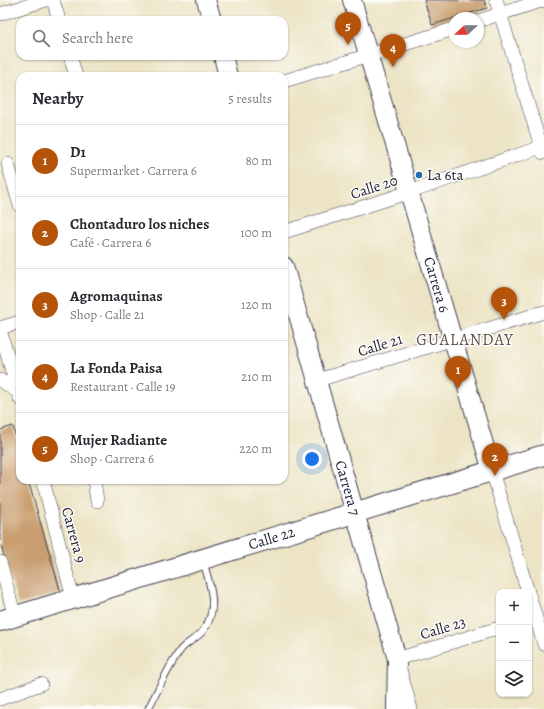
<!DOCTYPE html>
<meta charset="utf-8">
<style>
:root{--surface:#fff;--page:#f2f2f3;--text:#2b2b33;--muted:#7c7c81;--line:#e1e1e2;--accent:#b45309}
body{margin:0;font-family:Alegreya,serif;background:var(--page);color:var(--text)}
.controls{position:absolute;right:12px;bottom:12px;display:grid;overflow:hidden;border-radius:8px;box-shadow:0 1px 3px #0004}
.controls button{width:36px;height:36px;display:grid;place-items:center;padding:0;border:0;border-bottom:1px solid var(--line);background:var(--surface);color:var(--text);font:20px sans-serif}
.compass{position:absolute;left:448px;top:12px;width:36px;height:36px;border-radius:50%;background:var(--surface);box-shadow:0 1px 3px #0004;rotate:248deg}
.you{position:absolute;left:312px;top:459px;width:14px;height:14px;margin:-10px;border:3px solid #fff;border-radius:50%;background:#1a73e8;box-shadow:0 0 0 6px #1a73e833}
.badge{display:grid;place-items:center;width:26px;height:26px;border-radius:50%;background:var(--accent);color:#fff;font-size:13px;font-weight:700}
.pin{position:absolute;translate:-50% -33px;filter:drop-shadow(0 1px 2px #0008)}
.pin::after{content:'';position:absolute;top:21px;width:14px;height:12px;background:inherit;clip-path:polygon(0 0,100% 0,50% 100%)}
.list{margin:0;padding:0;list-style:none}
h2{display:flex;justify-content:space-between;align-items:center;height:52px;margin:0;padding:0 16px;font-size:17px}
h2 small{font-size:13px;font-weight:400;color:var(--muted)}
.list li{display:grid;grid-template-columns:26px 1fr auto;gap:12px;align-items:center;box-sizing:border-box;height:72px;padding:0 16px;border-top:1px solid var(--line)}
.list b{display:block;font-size:15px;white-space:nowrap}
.list p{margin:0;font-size:13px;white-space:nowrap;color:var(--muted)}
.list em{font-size:13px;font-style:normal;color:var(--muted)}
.icon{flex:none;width:22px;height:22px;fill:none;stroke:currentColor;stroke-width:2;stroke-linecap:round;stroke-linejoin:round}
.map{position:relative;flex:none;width:544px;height:709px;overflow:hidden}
.search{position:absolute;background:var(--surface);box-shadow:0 1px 3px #0004;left:16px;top:16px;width:272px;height:44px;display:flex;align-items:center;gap:10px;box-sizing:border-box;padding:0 14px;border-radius:12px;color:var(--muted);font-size:15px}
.panel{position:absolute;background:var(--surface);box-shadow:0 1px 3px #0004;left:16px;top:72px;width:272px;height:412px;border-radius:12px}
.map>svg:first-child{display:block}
.building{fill:#c99f71}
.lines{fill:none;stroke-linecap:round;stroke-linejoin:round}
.lane-casing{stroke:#403f50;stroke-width:8}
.street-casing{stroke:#403f50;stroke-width:14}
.secondary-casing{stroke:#403f50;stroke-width:20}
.primary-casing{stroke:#403f50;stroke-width:22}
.lane{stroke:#fff;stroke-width:6}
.street{stroke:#fff;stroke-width:13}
.secondary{stroke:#fff;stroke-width:18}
.primary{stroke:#fff;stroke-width:20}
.poi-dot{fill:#1f6fb2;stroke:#fdfcf7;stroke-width:1.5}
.labels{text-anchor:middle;stroke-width:3;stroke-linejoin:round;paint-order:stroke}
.poi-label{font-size:15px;fill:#22223b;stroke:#fdfcf7;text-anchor:start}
.street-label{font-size:15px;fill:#22223b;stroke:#fdfcf7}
.neighbourhood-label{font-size:16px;letter-spacing:1px;fill:#5c4e4e;stroke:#fdfcf7}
</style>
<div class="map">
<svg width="544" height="709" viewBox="0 0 544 709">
<rect width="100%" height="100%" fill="#fdfcf7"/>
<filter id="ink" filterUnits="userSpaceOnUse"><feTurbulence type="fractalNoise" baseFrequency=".025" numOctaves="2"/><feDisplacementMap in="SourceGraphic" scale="8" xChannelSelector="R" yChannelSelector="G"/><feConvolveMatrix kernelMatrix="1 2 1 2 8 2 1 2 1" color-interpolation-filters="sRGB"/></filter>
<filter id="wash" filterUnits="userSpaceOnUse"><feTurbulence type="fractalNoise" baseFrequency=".012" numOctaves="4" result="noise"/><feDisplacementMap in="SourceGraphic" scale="16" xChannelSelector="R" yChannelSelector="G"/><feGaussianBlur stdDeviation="0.9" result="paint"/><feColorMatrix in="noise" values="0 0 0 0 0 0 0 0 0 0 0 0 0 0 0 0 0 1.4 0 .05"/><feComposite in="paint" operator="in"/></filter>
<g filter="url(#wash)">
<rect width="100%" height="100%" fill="#ece4c5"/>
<g id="blocks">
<path class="building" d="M 424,0 L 484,0 L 487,8 L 432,25 Z
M 13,426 L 20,452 L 20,480 L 28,480 L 61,593 L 18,605 L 0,542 L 0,430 Z"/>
</g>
</g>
<g filter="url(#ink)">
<use href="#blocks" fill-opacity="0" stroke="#403f50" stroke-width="1"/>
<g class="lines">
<g class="lane-casing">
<path id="lane" d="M 148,709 C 158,690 167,670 179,652 C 185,643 196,639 202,632 C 220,611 210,584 203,561"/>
</g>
<g class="street-casing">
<path id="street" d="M 53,0 L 59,20
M 496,0 L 543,153
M 0,14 L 46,0
M 478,21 L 544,0
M 70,56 L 76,76
M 284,81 L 454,29
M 8,164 L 20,206
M 284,232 L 410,192 L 541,147 L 544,143
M 0,328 L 20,322
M 0,330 L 20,399
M 0,380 L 18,392
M 318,380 L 544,312
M 492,471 L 528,592
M 43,480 L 73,599
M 94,480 L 97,501
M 0,562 L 15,617
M 529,595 L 544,644
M 0,699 L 41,684
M 411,709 L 397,659 L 499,628"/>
</g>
<g class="secondary-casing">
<g id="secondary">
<path d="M 206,0 L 212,20"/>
<path id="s1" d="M 352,0 L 492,471"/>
<path d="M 223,56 L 228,76"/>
<path id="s2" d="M 284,266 L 397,659 L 396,709"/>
</g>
</g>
<g class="primary-casing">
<g id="primary">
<path id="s3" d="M 0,621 L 544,455"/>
</g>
</g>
<use href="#lane" class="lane"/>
<use href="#street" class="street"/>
<use href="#secondary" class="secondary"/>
<use href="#primary" class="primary"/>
</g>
</g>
<circle class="poi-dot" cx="419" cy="175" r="4"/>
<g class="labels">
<g class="poi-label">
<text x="427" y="180">La 6ta</text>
</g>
<g class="street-label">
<text transform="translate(374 187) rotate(-18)" y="5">Calle 20</text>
<text dy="5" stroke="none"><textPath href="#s1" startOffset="297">Carrera 6</textPath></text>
<text transform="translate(380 345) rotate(-17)" y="5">Calle 21</text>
<text dy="5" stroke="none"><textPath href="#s2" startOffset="231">Carrera 7</textPath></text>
<text transform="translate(74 535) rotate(75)" y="5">Carrera 9</text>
<text dy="5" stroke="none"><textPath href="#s3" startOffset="284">Calle 22</textPath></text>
<text transform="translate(443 628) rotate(-17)" y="5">Calle 23</text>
</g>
<g class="neighbourhood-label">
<text x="465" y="345">GUALANDAY</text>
</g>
</g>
</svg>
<div class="controls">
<button>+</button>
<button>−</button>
<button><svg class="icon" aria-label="layers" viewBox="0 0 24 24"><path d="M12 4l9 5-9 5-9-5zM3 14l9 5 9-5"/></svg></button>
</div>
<svg class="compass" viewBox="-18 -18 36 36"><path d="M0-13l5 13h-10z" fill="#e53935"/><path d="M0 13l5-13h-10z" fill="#7c7c81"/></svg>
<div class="you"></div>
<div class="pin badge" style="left:458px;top:389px">1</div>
<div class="pin badge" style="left:495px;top:476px">2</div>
<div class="pin badge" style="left:504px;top:320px">3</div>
<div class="pin badge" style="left:393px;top:67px">4</div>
<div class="pin badge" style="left:348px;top:45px">5</div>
<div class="search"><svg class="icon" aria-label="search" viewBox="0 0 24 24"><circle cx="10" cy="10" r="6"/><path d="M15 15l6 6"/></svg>Search here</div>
<section class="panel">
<h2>Nearby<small>5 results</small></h2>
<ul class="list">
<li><span class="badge">1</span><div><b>D1</b><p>Supermarket · Carrera 6</p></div><em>80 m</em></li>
<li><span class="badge">2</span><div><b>Chontaduro los niches</b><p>Café · Carrera 6</p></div><em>100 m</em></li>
<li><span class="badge">3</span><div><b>Agromaquinas</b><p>Shop · Calle 21</p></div><em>120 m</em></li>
<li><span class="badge">4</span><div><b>La Fonda Paisa</b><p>Restaurant · Calle 19</p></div><em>210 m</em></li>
<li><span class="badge">5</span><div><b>Mujer Radiante</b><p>Shop · Carrera 6</p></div><em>220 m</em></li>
</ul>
</section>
</div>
